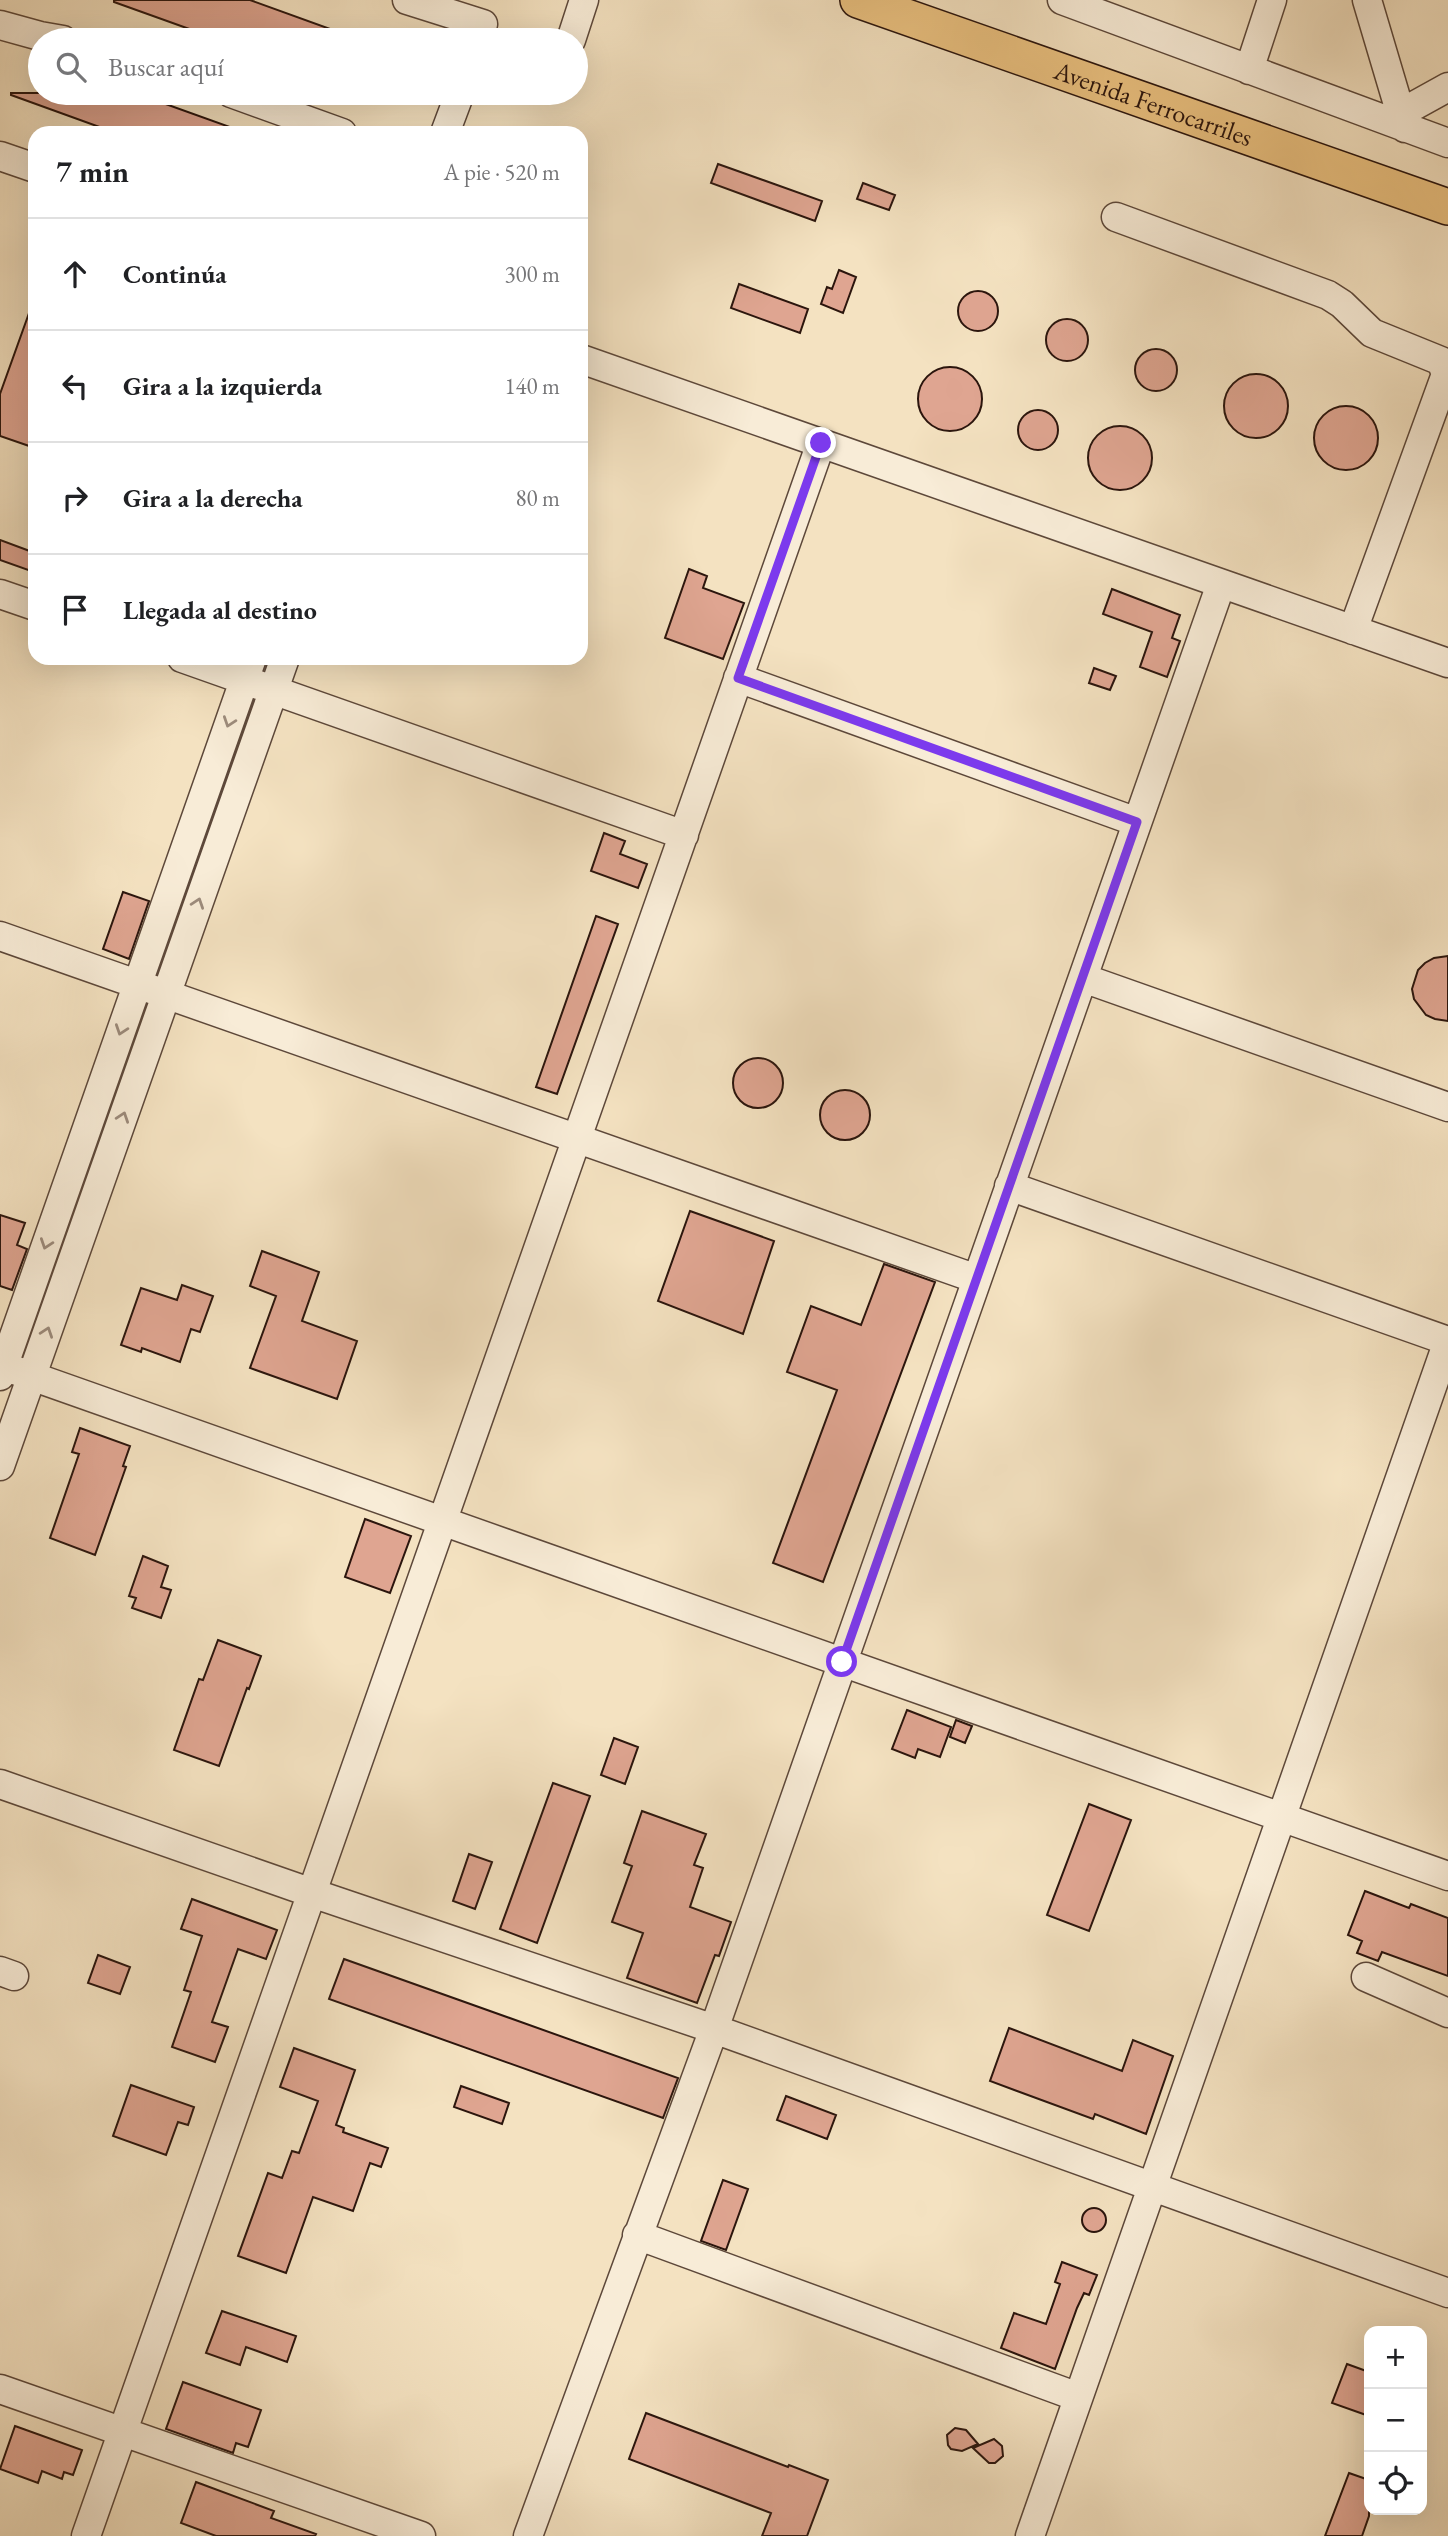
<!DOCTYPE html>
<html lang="es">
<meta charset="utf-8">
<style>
:root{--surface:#fff;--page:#f6f6f6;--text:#202124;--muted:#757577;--line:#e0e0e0}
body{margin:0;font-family:"EB Garamond",serif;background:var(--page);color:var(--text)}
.controls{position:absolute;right:21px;bottom:21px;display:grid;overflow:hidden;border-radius:14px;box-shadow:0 7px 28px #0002}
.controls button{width:63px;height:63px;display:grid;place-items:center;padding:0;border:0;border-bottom:2px solid var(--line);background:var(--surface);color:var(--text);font:35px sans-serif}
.stop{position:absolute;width:21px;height:21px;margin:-16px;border:5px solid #7c3aed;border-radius:50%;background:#fff}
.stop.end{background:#7c3aed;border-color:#fff;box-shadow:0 2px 7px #0008}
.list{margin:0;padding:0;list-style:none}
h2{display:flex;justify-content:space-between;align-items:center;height:91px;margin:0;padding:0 28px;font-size:30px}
h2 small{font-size:23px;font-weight:400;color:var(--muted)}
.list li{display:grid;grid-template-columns:46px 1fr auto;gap:21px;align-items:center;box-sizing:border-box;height:112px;padding:0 28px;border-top:2px solid var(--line)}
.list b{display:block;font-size:26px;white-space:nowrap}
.list em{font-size:23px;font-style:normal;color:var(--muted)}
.icon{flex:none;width:38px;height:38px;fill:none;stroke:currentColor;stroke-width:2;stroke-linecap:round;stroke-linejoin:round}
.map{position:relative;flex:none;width:1448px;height:2536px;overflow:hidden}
.search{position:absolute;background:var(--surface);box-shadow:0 7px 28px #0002;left:28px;top:28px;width:560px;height:77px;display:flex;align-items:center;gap:18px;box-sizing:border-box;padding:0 24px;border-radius:38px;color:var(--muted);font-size:26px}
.panel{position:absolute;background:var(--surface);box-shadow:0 7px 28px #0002;left:28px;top:126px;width:560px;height:539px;border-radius:21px}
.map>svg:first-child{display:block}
.building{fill:#dfa591;stroke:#2b150d;stroke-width:2}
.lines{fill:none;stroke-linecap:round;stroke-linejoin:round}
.minor-casing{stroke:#5d483a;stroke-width:31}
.major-casing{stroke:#2b150d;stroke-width:38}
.minor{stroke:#f8ecd7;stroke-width:28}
.major{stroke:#eac180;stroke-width:35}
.oneway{stroke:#9c8b7c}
.route{stroke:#7c3aed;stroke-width:9}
.labels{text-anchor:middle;stroke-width:7;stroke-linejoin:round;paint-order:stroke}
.street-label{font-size:26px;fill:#2b150d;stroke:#f8ecd7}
</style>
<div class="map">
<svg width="1448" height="2536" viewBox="0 0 1448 2536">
<rect width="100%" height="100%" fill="#f4e2c1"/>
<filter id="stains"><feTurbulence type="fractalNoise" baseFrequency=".00286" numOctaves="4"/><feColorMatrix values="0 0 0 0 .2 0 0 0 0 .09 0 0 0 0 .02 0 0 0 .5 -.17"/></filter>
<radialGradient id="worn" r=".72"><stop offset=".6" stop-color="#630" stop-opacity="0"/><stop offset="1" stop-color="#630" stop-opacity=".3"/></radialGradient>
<path class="building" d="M 114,0 L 250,0 L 355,38 L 355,40 L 220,40 L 114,2 Z
M 11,93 L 135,93 L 241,131 L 240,133 L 116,133 L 11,95 Z
M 718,164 L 822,201 L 815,221 L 711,183 Z
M 863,183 L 895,195 L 889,210 L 857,199 Z
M 839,270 L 856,277 L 843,313 L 821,304 L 827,287 L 832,289 Z
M 739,284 L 808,309 L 800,333 L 731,308 Z
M958 311a20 20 0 1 1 40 0a20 20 0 1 1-40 0Z
M 33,302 L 35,302 L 35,448 L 0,436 L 0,394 Z
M1046 340a21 21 0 1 1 42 0a21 21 0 1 1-42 0Z
M1135 370a21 21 0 1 1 42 0a21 21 0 1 1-42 0Z
M918 399a32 32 0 1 1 64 0a32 32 0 1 1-64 0Z
M1224 406a32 32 0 1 1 64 0a32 32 0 1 1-64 0Z
M1314 438a32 32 0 1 1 64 0a32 32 0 1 1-64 0Z
M1018 430a20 20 0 1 1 40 0a20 20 0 1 1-40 0Z
M1088 458a32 32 0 1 1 64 0a32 32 0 1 1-64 0Z
M 0,540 L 35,553 L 31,571 L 0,560 Z
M 689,569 L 707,576 L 703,588 L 744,603 L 723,659 L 665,638 Z
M 1112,589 L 1180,615 L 1172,638 L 1180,641 L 1167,677 L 1140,667 L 1152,632 L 1103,614 Z
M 1094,668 L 1116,676 L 1110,690 L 1089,683 Z
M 604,833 L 625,841 L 620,854 L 647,864 L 638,888 L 591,871 Z
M 123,892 L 149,901 L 129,959 L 103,949 Z
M 596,916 L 618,924 L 557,1094 L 536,1087 Z
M 1448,956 L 1448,1021 L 1435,1019 L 1426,1015 L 1414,999 L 1412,989 L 1418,970 L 1425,963 L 1434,958 Z
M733 1083a25 25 0 1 1 50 0a25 25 0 1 1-50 0Z
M820 1115a25 25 0 1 1 50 0a25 25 0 1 1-50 0Z
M 690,1211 L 774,1241 L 743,1334 L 658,1301 Z
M 0,1215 L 25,1223 L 17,1245 L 27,1249 L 12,1290 L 0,1286 Z
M 262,1251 L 319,1272 L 302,1321 L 357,1341 L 337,1399 L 250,1368 L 276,1296 L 250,1286 Z
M 884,1264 L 935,1282 L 823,1582 L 773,1563 L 837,1390 L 787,1372 L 811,1306 L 861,1325 Z
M 182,1285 L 213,1296 L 200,1332 L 191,1329 L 180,1362 L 142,1348 L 141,1352 L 121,1345 L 141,1288 L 177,1300 Z
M 80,1428 L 130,1446 L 123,1466 L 126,1467 L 95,1555 L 50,1538 L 79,1454 L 72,1452 Z
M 365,1519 L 411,1536 L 390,1593 L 345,1577 Z
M 143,1556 L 168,1566 L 161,1587 L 171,1590 L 161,1618 L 132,1608 L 136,1598 L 129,1596 Z
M 218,1640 L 261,1656 L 249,1689 L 247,1688 L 219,1766 L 174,1750 L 199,1679 L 203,1680 Z
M 907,1710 L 951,1727 L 940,1757 L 918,1749 L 915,1758 L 892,1749 Z
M 956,1720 L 972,1726 L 965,1743 L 950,1737 Z
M 614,1738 L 638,1747 L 625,1784 L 601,1775 Z
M 553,1783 L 590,1796 L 537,1943 L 500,1929 Z
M 1089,1804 L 1131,1820 L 1089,1931 L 1047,1915 Z
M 642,1811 L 706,1834 L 694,1865 L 703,1868 L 690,1907 L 731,1922 L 719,1956 L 715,1955 L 697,2003 L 627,1978 L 643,1933 L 612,1922 L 632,1866 L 624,1863 Z
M 469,1854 L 492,1862 L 475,1909 L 453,1901 Z
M 1365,1891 L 1409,1908 L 1411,1904 L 1448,1918 L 1448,1976 L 1382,1952 L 1378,1961 L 1357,1953 L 1362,1941 L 1348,1935 Z
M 192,1899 L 277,1930 L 266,1959 L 238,1949 L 212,2022 L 228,2027 L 215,2062 L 172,2047 L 191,1992 L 184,1990 L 202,1936 L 181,1929 Z
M 98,1955 L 130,1967 L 120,1994 L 88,1983 Z
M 344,1959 L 678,2078 L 663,2118 L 329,1999 Z
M 1009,2028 L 1122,2071 L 1133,2040 L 1173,2056 L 1146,2134 L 1095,2114 L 1093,2119 L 990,2081 Z
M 294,2048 L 355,2070 L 336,2125 L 344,2128 L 343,2132 L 388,2148 L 381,2167 L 370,2163 L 353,2211 L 313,2197 L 286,2273 L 238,2256 L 268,2173 L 282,2178 L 292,2151 L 299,2153 L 318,2101 L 280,2087 Z
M 131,2085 L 194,2107 L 188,2125 L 178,2122 L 166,2155 L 113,2136 Z
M 461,2086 L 509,2103 L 502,2124 L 454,2107 Z
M 786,2096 L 836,2115 L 827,2139 L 777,2120 Z
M 723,2180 L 748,2189 L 726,2250 L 701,2241 Z
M1082 2220a12 12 0 1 1 24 0a12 12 0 1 1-24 0Z
M 1062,2262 L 1097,2275 L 1089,2295 L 1084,2293 L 1077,2308 L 1055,2369 L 1001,2348 L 1014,2313 L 1046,2324 L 1060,2284 L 1055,2282 Z
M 222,2311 L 296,2336 L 287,2362 L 246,2347 L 240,2365 L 206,2353 Z
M 1347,2364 L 1369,2372 L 1369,2416 L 1332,2403 Z
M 183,2382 L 261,2410 L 248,2447 L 236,2443 L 233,2453 L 166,2429 Z
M 646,2413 L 788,2467 L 789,2465 L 828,2480 L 807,2536 L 762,2536 L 771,2513 L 629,2459 Z
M 15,2426 L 82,2450 L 73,2475 L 64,2472 L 62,2479 L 42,2471 L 38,2483 L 0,2469 Z
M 955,2428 L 966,2430 L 978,2444 L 962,2451 L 951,2449 L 948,2445 L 947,2435 Z
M 994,2439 L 1002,2446 L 1003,2456 L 995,2463 L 989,2463 L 973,2448 Z
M 1349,2473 L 1369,2480 L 1369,2516 L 1362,2536 L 1325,2536 Z
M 196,2482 L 274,2511 L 271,2518 L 316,2534 L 315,2536 L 216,2536 L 181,2523 Z"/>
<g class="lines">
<g class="minor-casing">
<path id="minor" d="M 407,0 L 483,24
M 1062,0 L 1448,143
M 1367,0 L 1405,128
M 0,25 L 40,36 L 63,40
M 571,40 L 584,0
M 1249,70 L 1272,0
M 231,93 L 342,133
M 1401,113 L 1448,87
M 445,133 L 460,93
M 0,156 L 35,168
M 1116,217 L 1328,295 L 1342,304 L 1372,333 L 1441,361 L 1446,374 L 1353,630
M 581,359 L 1448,663
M 0,594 L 35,606
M 182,658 L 684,835
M 738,678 L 1137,822
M 0,936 L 977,1279
M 1083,978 L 1448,1107
M 1009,1186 L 1448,1341
M 0,1365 L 1448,1876
M 0,1376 L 252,658
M 0,1466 L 285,658
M 0,1784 L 312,1893 L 714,2029 L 1448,2293
M 0,1971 L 14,1976
M 1366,1977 L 1448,2013
M 637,2235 L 1078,2397
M 0,2389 L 421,2536
M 86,2536 L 821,443
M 528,2536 L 714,2029 L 1221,584
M 1030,2536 L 1448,1341"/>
</g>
<g class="major-casing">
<g id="major">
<path id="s1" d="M 858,0 L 1448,207"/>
</g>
</g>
<use href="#minor" class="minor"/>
<use href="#major" class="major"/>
</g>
<defs><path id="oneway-chevron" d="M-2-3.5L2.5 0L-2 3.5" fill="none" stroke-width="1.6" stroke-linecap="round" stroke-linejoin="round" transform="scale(1.75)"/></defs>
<g class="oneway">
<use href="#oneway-chevron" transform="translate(229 722) rotate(109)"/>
<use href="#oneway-chevron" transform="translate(198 903) rotate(-71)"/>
<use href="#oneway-chevron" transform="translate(121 1030) rotate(109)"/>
<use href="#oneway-chevron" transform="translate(123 1117) rotate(-71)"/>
<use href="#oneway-chevron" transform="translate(46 1244) rotate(109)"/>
<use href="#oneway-chevron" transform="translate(47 1332) rotate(-71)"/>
</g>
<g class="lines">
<path class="route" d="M 821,443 L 738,678 L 1137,822 L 842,1662"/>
</g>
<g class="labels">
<g class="street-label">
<text dy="9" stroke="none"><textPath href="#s1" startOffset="313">Avenida Ferrocarriles</textPath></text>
</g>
</g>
<rect width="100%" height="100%" filter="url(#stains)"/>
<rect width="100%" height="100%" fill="url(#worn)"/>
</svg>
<div class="controls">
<button>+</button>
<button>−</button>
<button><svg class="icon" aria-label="locate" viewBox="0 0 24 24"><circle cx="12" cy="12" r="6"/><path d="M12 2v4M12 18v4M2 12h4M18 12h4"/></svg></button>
</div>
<div class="stop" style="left:842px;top:1662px"></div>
<div class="stop end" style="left:821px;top:443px"></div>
<div class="search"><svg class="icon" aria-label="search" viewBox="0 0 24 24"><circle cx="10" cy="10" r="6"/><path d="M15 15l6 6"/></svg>Buscar aquí</div>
<section class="panel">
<h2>7 min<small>A pie · 520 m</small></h2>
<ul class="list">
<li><svg class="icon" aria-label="ahead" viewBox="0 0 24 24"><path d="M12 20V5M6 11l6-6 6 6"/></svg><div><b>Continúa</b></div><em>300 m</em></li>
<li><svg class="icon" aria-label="left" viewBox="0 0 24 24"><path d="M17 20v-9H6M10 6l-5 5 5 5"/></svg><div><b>Gira a la izquierda</b></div><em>140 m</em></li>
<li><svg class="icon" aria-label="right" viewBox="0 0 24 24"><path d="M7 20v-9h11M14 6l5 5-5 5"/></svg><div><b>Gira a la derecha</b></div><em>80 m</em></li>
<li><svg class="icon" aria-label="arrive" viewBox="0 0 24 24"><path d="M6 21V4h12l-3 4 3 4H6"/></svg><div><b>Llegada al destino</b></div></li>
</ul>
</section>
</div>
